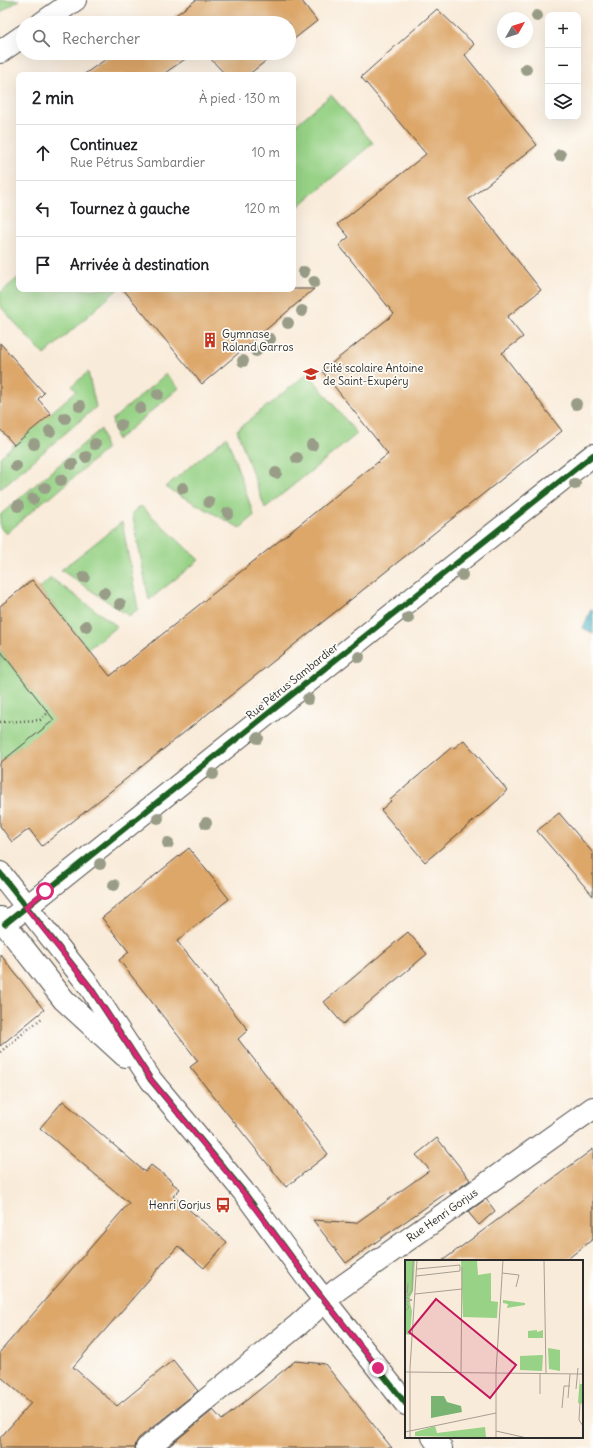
<!DOCTYPE html>
<html lang="fr">
<meta charset="utf-8">
<style>
:root{--surface:#fff;--page:#f2f2f2;--text:#202124;--muted:#757577;--line:#e0e0e0}
body{margin:0;font-family:Delius,sans-serif;background:var(--page);color:var(--text)}
.controls{position:absolute;right:12px;top:12px;display:grid;overflow:hidden;border-radius:8px;box-shadow:0 4px 16px #0002}
.controls button{width:36px;height:36px;display:grid;place-items:center;padding:0;border:0;border-bottom:1px solid var(--line);background:var(--surface);color:var(--text);font:20px sans-serif}
.compass{position:absolute;left:497px;top:12px;width:36px;height:36px;border-radius:50%;background:var(--surface);box-shadow:0 4px 16px #0002;rotate:51deg}
.stop{position:absolute;width:12px;height:12px;margin:-9px;border:3px solid #db2777;border-radius:50%;background:#fff}
.stop.end{background:#db2777;border-color:#fff;box-shadow:0 1px 4px #0008}
.list{margin:0;padding:0;list-style:none}
h2{display:flex;justify-content:space-between;align-items:center;height:52px;margin:0;padding:0 16px;font-size:17px}
h2 small{font-size:13px;font-weight:400;color:var(--muted)}
.list li{display:grid;grid-template-columns:26px 1fr auto;gap:12px;align-items:center;box-sizing:border-box;height:56px;padding:0 16px;border-top:1px solid var(--line)}
.list b{display:block;font-size:15px;white-space:nowrap}
.list p{margin:0;font-size:13px;white-space:nowrap;color:var(--muted)}
.list em{font-size:13px;font-style:normal;color:var(--muted)}
.icon{flex:none;width:22px;height:22px;fill:none;stroke:currentColor;stroke-width:2;stroke-linecap:round;stroke-linejoin:round}
.map{position:relative;flex:none;width:593px;height:1448px;overflow:hidden}
.search{position:absolute;background:var(--surface);box-shadow:0 4px 16px #0002;left:16px;top:16px;width:280px;height:44px;display:flex;align-items:center;gap:10px;box-sizing:border-box;padding:0 14px;border-radius:22px;color:var(--muted);font-size:15px}
.panel{position:absolute;background:var(--surface);box-shadow:0 4px 16px #0002;left:16px;top:72px;width:280px;height:220px;border-radius:8px}
.map>svg:first-child{display:block}
.green{fill:#97d286;stroke:#617e58}
.water{fill:#41acc0;stroke:#366c76}
.building{fill:#dda76b}
.lines{fill:none;stroke-linecap:round;stroke-linejoin:round}
.minor-casing{stroke:#4a4845;stroke-width:24}
.path{stroke:#4a4845;stroke-width:2.5;stroke-dasharray:1 3;stroke-linecap:butt}
.minor{stroke:#fff;stroke-width:22}
.cycleway-casing{stroke:#fdfcf7;stroke-width:8}
.cycleway{stroke:#1b5e20;stroke-width:6}
.tree{fill:#999d88}
.route{stroke:#db2777;stroke-width:5}
.labels{text-anchor:middle;stroke-width:3.5;stroke-linejoin:round;paint-order:stroke}
.poi-label{font-size:11px;fill:#2b2b2b;stroke:#fdfcf7;text-anchor:start}
.street-label{font-size:11px;fill:#2b2b2b;stroke:#fdfcf7}
.inset-road{fill:none;stroke:#a79e93;stroke-width:1}
.view{fill:#c2185b;fill-opacity:0.15;stroke:#c2185b;stroke-width:2}
.inset-edge{fill:none;stroke:#2b2b2b;stroke-width:2}
</style>
<div class="map">
<svg width="593" height="1448" viewBox="0 0 593 1448">
<rect width="100%" height="100%" fill="#fdfcf7"/>
<filter id="ink" filterUnits="userSpaceOnUse"><feTurbulence type="fractalNoise" baseFrequency=".025" numOctaves="2"/><feDisplacementMap in="SourceGraphic" scale="8" xChannelSelector="R" yChannelSelector="G"/><feConvolveMatrix kernelMatrix="1 2 1 2 8 2 1 2 1" color-interpolation-filters="sRGB"/></filter>
<filter id="wash" filterUnits="userSpaceOnUse"><feTurbulence type="fractalNoise" baseFrequency=".012" numOctaves="4" result="noise"/><feDisplacementMap in="SourceGraphic" scale="16" xChannelSelector="R" yChannelSelector="G"/><feGaussianBlur stdDeviation="0.9" result="paint"/><feColorMatrix in="noise" values="0 0 0 0 0 0 0 0 0 0 0 0 0 0 0 0 0 1.4 0 .05"/><feComposite in="paint" operator="in"/></filter>
<g filter="url(#wash)">
<rect width="100%" height="100%" fill="#f9ebd9"/>
<path class="green" d="M 0,0 L 19,0 L 0,13 Z
M 331,95 L 373,143 L 293,211 L 293,127 Z
M 19,277 L 19,289 L 118,289 L 44,355 L 0,306 L 0,293 Z
M 88,372 L 96,407 L 0,489 L 0,457 L 76,391 L 72,386 Z
M 308,373 L 357,434 L 265,508 L 237,430 Z
M 166,374 L 179,388 L 117,440 L 112,420 Z
M 101,429 L 106,449 L 49,499 L 47,498 L 6,534 L 0,527 L 0,515 Z
M 227,437 L 254,516 L 240,528 L 165,487 Z
M 141,506 L 199,560 L 149,600 L 132,513 Z
M 122,522 L 138,609 L 129,616 L 61,570 Z
M 51,578 L 117,626 L 88,649 L 39,588 Z
M 0,650 L 55,720 L 0,763 Z"/>
<path class="water" d="M 591,609 L 593,610 L 593,633 L 583,628 Z"/>
<g id="blocks">
<path class="building" d="M 196,0 L 301,0 L 317,21 L 289,43 L 289,23 L 165,23 Z
M 437,9 L 474,44 L 465,55 L 537,145 L 469,199 L 541,290 L 507,317 L 523,337 L 502,353 L 562,431 L 42,846 L 29,829 L 12,842 L 0,826 L 0,763 L 54,720 L 0,650 L 0,606 L 32,580 L 110,676 L 388,454 L 322,371 L 394,314 L 339,245 L 349,237 L 338,224 L 426,154 L 361,77 Z
M 115,53 L 194,53 L 162,75 L 83,75 Z
M 205,53 L 276,53 L 248,75 L 226,75 Z
M 123,289 L 314,289 L 202,384 Z
M 0,343 L 44,393 L 38,399 L 51,414 L 14,445 L 0,429 Z
M 464,740 L 507,790 L 498,800 L 425,862 L 381,810 L 391,801 L 390,800 L 452,747 L 454,748 Z
M 559,813 L 593,853 L 593,896 L 537,831 Z
M 189,848 L 229,899 L 177,941 L 248,1030 L 238,1039 L 328,1154 L 286,1187 L 190,1067 L 198,1061 L 119,960 L 129,952 L 102,918 Z
M 408,932 L 427,954 L 343,1024 L 324,1002 Z
M 0,954 L 44,1010 L 0,1046 Z
M 63,1101 L 145,1172 L 151,1165 L 173,1182 L 172,1183 L 180,1189 L 173,1196 L 227,1242 L 204,1268 L 178,1246 L 73,1367 L 117,1406 L 173,1360 L 198,1391 L 139,1438 L 136,1443 L 135,1448 L 0,1448 L 0,1438 L 31,1403 L 0,1376 L 0,1352 L 129,1203 L 40,1128 Z
M 437,1138 L 470,1180 L 451,1194 L 449,1191 L 346,1263 L 313,1220 L 356,1223 L 430,1170 L 416,1155 Z
M 593,1149 L 593,1239 L 565,1261 L 442,1261 Z
M 486,1199 L 495,1211 L 479,1225 L 468,1212 Z
M 295,1361 L 325,1364 L 392,1448 L 167,1448 L 213,1410 L 222,1420 Z"/>
</g>
</g>
<g filter="url(#ink)">
<use href="#blocks" fill-opacity="0" stroke="#4a4845" stroke-width="1"/>
<g class="lines">
<g class="minor-casing">
<path id="minor" d="M 42,23 L 75,0
M 0,52 L 23,36
M 0,873 L 90,987 L 151,1080 L 243,1191 L 307,1278 L 406,1404
M 0,918 L 64,1000 L 125,1056
M 5,924 L 389,617 L 593,455
M 433,1437 L 441,1448
M 147,1448 L 298,1325 L 337,1290 L 593,1108"/>
</g>
<path class="path" d="M 0,722 L 40,720 L 49,712
M 0,1052 L 42,1018"/>
<use href="#minor" class="minor"/>
<g class="cycleway-casing">
<path id="cycleway" d="M 0,873 L 90,987 L 151,1080 L 243,1191 L 307,1278 L 406,1404
M 5,924 L 389,617 L 593,455"/>
</g>
<use href="#cycleway" class="cycleway"/>
</g>
<g class="tree">
<circle cx="537" cy="16" r="6"/>
<circle cx="526" cy="69" r="6"/>
<circle cx="560" cy="155" r="6"/>
<circle cx="304" cy="272" r="6"/>
<circle cx="314" cy="282" r="6"/>
<circle cx="302" cy="311" r="6"/>
<circle cx="288" cy="323" r="6"/>
<circle cx="270" cy="339" r="6"/>
<circle cx="256" cy="351" r="6"/>
<circle cx="243" cy="361" r="6"/>
<circle cx="158" cy="394" r="6"/>
<circle cx="576" cy="404" r="6"/>
<circle cx="80" cy="406" r="6"/>
<circle cx="140" cy="408" r="6"/>
<circle cx="65" cy="418" r="6"/>
<circle cx="121" cy="425" r="6"/>
<circle cx="50" cy="431" r="6"/>
<circle cx="34" cy="444" r="6"/>
<circle cx="95" cy="444" r="6"/>
<circle cx="312" cy="445" r="6"/>
<circle cx="86" cy="457" r="6"/>
<circle cx="297" cy="458" r="6"/>
<circle cx="72" cy="464" r="6"/>
<circle cx="16" cy="466" r="6"/>
<circle cx="276" cy="473" r="6"/>
<circle cx="61" cy="480" r="6"/>
<circle cx="575" cy="484" r="6"/>
<circle cx="45" cy="488" r="6"/>
<circle cx="183" cy="488" r="6"/>
<circle cx="33" cy="499" r="6"/>
<circle cx="209" cy="502" r="6"/>
<circle cx="18" cy="506" r="6"/>
<circle cx="228" cy="513" r="6"/>
<circle cx="462" cy="575" r="6"/>
<circle cx="84" cy="577" r="6"/>
<circle cx="104" cy="593" r="6"/>
<circle cx="120" cy="604" r="6"/>
<circle cx="408" cy="618" r="6"/>
<circle cx="86" cy="626" r="6"/>
<circle cx="359" cy="657" r="6"/>
<circle cx="308" cy="699" r="6"/>
<circle cx="258" cy="738" r="6"/>
<circle cx="213" cy="774" r="6"/>
<circle cx="158" cy="818" r="6"/>
<circle cx="206" cy="823" r="6"/>
<circle cx="168" cy="843" r="6"/>
<circle cx="100" cy="864" r="6"/>
<circle cx="114" cy="885" r="6"/>
</g>
</g>
<g class="lines" filter="url(#ink)">
<path class="route" d="M 45,891 L 26,907 L 90,987 L 151,1080 L 243,1192 L 307,1278 L 378,1368"/>
</g>
<defs>
<g id="building-bare" transform="scale(1.2)"><path d="M-4-6H4V6H1V3H-1V6H-4ZM-2.5-4.3h1.7v1.8h-1.7ZM.8-4.3h1.7v1.8H.8ZM-2.5-1h1.7V.8h-1.7ZM.8-1h1.7V.8H.8Z" fill="#c8321e" stroke="#fdfcf7" stroke-width="2.5" paint-order="stroke"/></g>
<g id="school-bare" transform="scale(1.2)"><path d="M0-5L7-2L0 1L-7-2ZM-4 1L0 2.5L4 1V4Q0 6-4 4Z" fill="#c8321e" stroke="#fdfcf7" stroke-width="2.5" paint-order="stroke"/></g>
<g id="bus-bare" transform="scale(1.2)"><path d="M-5-6H5V4H4V6H2V4H-2V6H-4V4H-5ZM-3.5-4V0h7V-4ZM-3.5 1.2v1.5H-2V1.2ZM2 1.2v1.5H3.5V1.2Z" fill="#c8321e" stroke="#fdfcf7" stroke-width="2.5" paint-order="stroke"/></g>
</defs>
<g fill-rule="evenodd">
<use href="#building-bare" x="210" y="340"/>
<use href="#school-bare" x="311" y="374"/>
<use href="#bus-bare" x="223" y="1205"/>
</g>
<g class="labels">
<g class="poi-label">
<text x="222" y="338">Gymnase<tspan x="222" dy="13">Roland Garros</tspan></text>
<text x="323" y="372">Cité scolaire Antoine<tspan x="323" dy="13">de Saint-Exupéry</tspan></text>
<text x="211" y="1209" text-anchor="end">Henri Gorjus</text>
</g>
<g class="street-label">
<text transform="translate(292 681) rotate(-39)" y="4">Rue Pétrus Sambardier</text>
<text transform="translate(442 1215) rotate(-35)" y="4">Rue Henri Gorjus</text>
</g>
</g>
<g transform="translate(405 1260)">
<rect width="178" height="178" fill="#f9ebd9"/>
<path d="M 0,0 L 10,0 L 8,31 L 4,39 L 7,51 L 5,75 L 0,74 ZM 56,0 L 72,0 L 73,15 L 86,13 L 86,41 L 93,42 L 92,58 L 58,57 ZM 98,40 L 120,43 L 120,45 L 102,48 L 103,44 L 98,43 ZM 132,70 L 132,72 L 138,70 L 138,78 L 123,78 L 123,71 ZM 143,88 L 155,90 L 155,111 L 144,109 ZM 138,95 L 137,111 L 115,110 L 115,96 ZM 175,117 L 175,124 L 178,124 L 178,144 L 173,143 ZM 30,166 L 32,173 L 80,167 L 81,177 L 89,178 L 10,176 L 10,172 Z" fill="#97d286"/>
<path d="M 26,136 L 39,136 L 42,142 L 56,146 L 57,152 L 26,158 Z" fill="#79b473"/>
<path class="inset-road" d="M 139,0 L 141,113M 97,13 L 114,15 L 111,27M 11,16 L 55,11 L 55,5 L 12,9M 3,26 L 2,33 L 3,23M 10,34 L 57,29M 0,35 L 4,35 L 7,31 L 8,0M 0,37 L 7,40 L 0,42 L 4,47 L 0,52M 0,112 L 178,114M 56,113 L 57,7M 171,129 L 173,108M 135,134 L 135,113M 163,138 L 165,114M 175,143 L 174,160 L 178,166M 157,148 L 159,126 L 165,126M 91,171 L 122,178M 0,172 L 91,153M 5,178 L 5,108 L 12,0M 91,178 L 91,112 L 98,0"/>
<path class="view" d="M 31,39 L 111,105 L 85,138 L 4,72 Z"/>
<rect width="178" height="178" class="inset-edge"/>
</g>
</svg>
<div class="controls">
<button>+</button>
<button>−</button>
<button><svg class="icon" aria-label="layers" viewBox="0 0 24 24"><path d="M12 4l9 5-9 5-9-5zM3 14l9 5 9-5"/></svg></button>
</div>
<svg class="compass" viewBox="-18 -18 36 36"><path d="M0-13l5 13h-10z" fill="#e53935"/><path d="M0 13l5-13h-10z" fill="#757577"/></svg>
<div class="stop" style="left:45px;top:891px"></div>
<div class="stop end" style="left:378px;top:1368px"></div>
<div class="search"><svg class="icon" aria-label="search" viewBox="0 0 24 24"><circle cx="10" cy="10" r="6"/><path d="M15 15l6 6"/></svg>Rechercher</div>
<section class="panel">
<h2>2 min<small>À pied · 130 m</small></h2>
<ul class="list">
<li><svg class="icon" aria-label="ahead" viewBox="0 0 24 24"><path d="M12 20V5M6 11l6-6 6 6"/></svg><div><b>Continuez</b><p>Rue Pétrus Sambardier</p></div><em>10 m</em></li>
<li><svg class="icon" aria-label="left" viewBox="0 0 24 24"><path d="M17 20v-9H6M10 6l-5 5 5 5"/></svg><div><b>Tournez à gauche</b></div><em>120 m</em></li>
<li><svg class="icon" aria-label="arrive" viewBox="0 0 24 24"><path d="M6 21V4h12l-3 4 3 4H6"/></svg><div><b>Arrivée à destination</b></div></li>
</ul>
</section>
</div>
